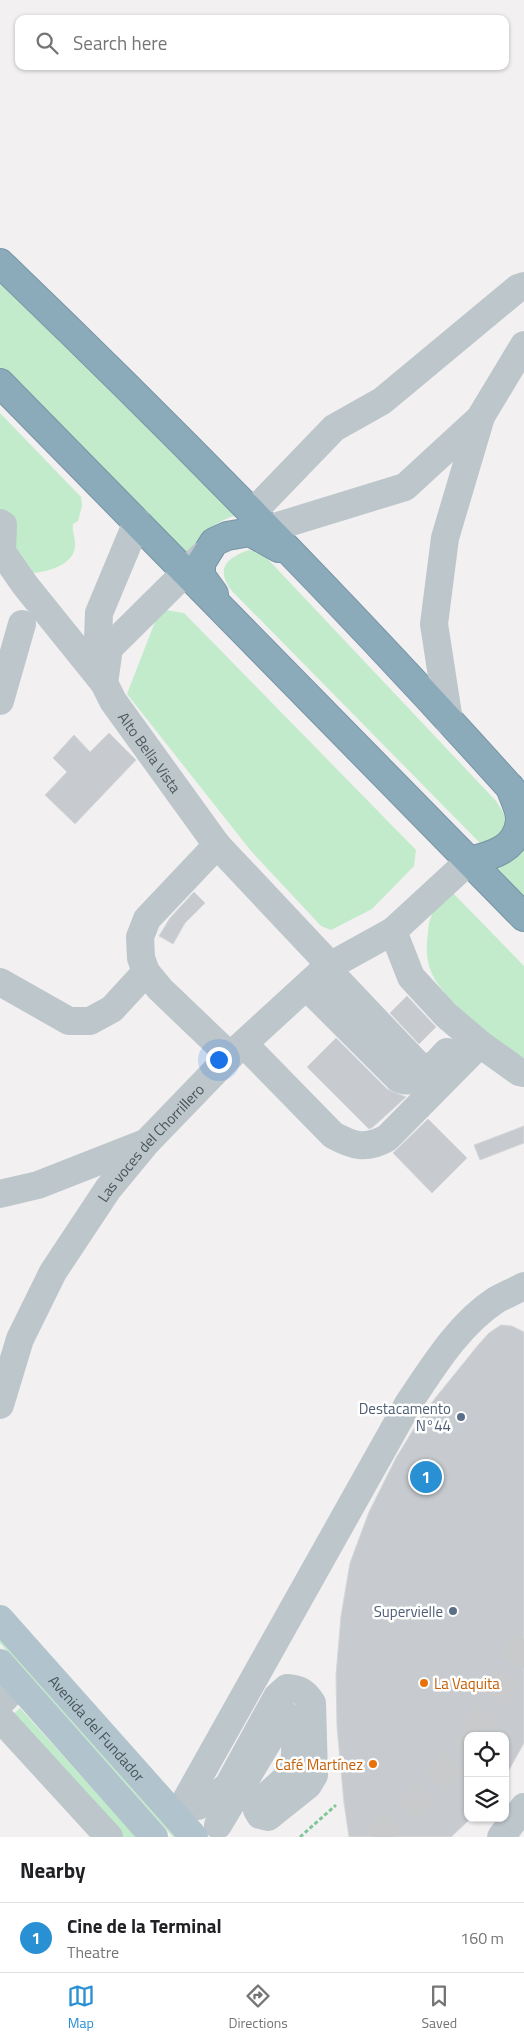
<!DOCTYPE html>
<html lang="en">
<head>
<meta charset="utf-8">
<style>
	body { margin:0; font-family:"Titillium Web",sans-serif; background:#f2f2f2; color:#202124 }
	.controls { position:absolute; right:15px; bottom:15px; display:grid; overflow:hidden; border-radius:10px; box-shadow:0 1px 4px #0004 }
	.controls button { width:45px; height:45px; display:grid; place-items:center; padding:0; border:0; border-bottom:1px solid #e0e0e0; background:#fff; color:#202124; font:25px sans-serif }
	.you { position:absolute; left:218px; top:1059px; width:18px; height:18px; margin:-12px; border:4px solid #fff; border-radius:50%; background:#1a73e8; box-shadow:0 0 0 8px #1a73e833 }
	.badge { display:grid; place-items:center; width:32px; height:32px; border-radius:50%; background:#2990d3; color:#fff; font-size:16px; font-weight:700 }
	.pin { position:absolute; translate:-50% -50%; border:2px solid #fff; box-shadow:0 1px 5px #0006 }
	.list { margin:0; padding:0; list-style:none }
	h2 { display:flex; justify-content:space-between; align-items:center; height:65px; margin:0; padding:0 20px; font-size:21px }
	h2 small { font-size:16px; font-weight:400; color:#757577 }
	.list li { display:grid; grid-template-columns:32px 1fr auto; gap:15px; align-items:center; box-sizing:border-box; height:70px; padding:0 20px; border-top:1px solid #e0e0e0 }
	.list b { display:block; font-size:19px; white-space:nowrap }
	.list p { margin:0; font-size:16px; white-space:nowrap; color:#757577 }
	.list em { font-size:16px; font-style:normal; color:#757577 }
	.icon { flex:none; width:28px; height:28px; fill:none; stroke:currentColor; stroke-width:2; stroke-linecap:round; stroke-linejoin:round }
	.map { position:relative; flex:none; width:524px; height:1837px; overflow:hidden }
	.search { position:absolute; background:#fff; box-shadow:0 1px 4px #0004; left:15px; right:15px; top:15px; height:55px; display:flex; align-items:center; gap:12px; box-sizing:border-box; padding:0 18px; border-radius:10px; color:#757577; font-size:19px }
	.sheet { height:135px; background:#fff }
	nav { display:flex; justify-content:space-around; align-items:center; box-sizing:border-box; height:70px; border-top:1px solid #e0e0e0; background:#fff; font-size:14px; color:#757577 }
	nav a { display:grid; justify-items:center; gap:2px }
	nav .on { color:#2990d3 }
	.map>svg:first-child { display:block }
	.green { fill:#c2ebcb }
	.building { fill:#c7cbcf; stroke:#d4d7da }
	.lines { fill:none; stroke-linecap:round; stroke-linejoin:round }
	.minor-tunnel { stroke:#c8cacb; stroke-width:28; stroke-dasharray:28 14; stroke-linecap:butt }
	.highway-casing { stroke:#7795a6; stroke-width:30 }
	.path { stroke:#7dc796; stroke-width:3; stroke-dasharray:4 2.5; stroke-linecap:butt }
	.minor { stroke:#bcc6cb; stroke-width:28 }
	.major { stroke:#b1c3cc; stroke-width:28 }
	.highway { stroke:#8baaba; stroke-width:28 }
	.service-dot { fill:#5c6f8a; stroke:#fff; stroke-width:2 }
	.food-dot { fill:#e8710a; stroke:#fff; stroke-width:2 }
	.labels { text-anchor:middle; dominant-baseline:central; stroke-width:5; stroke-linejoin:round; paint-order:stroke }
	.street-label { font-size:15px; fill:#49565b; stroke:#fff }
	.service-label { font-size:15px; fill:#4e5e75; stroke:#fff; text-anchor:end }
	.food-label { font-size:15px; fill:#c56008; stroke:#fff; text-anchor:start }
</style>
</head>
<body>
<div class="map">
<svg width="524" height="1837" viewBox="0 0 524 1837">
	<rect width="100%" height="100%" fill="#f2f0f0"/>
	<path class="green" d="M 0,277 L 240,514 C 214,521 197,536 188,561 L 0,367 Z
		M 0,413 L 81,497 L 82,506 L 78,521 L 73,524 C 72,533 75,536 75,543 C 77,565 45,573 29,573 L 12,551 L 14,522 L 0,509 Z
		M 249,550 L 263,554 L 496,801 C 505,815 510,822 504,839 L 482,845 L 232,591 C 215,569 226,558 249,550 Z
		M 160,609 L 184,613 L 416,850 L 414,866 L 372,909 L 331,930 L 321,926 L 251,851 L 127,694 Z
		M 524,843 L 524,903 L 491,870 Z
		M 453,893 L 524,966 L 524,1058 C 511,1055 500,1043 490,1035 C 471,1020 442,995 432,974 C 426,961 426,946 428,933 C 429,913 437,904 453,893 Z
		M 0,1634 L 181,1837 L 173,1837 L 0,1643 Z
		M 20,1708 L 136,1837 L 119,1837 L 11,1716 Z"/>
	<path class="building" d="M 109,733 L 136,760 L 75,824 L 45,795 L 67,772 L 53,758 L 74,735 L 90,752 Z
		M 194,892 L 205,903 L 185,923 L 173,944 L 159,936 L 170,918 Z
		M 407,996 L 436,1027 L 419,1044 L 390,1013 Z
		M 336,1038 L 387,1089 L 406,1097 L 373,1127 L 369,1129 L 307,1067 Z
		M 428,1119 L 467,1158 L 432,1193 L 393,1153 Z
		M 524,1126 L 524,1143 L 480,1160 L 474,1145 Z
		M 501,1325 L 512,1326 L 524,1332 L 524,1743 L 505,1777 L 505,1736 L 468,1736 L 468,1821 L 451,1837 L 349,1837 L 344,1803 L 337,1727 L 336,1675 L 341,1616 L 350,1563 L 369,1512 L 396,1458 L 424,1412 L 479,1344 L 489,1333 Z"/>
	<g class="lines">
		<path class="minor-tunnel" d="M 472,1736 L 487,1713 L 524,1639
			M 372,1837 C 411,1814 440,1778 468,1742"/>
		<g class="highway-casing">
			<path id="highway" d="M 0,263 C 181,437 357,616 524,803
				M 0,383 L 524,917
				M 214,594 L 201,576 L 201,563 L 214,542 L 227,536 L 250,532 L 279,548
				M 469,861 C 492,856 517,849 520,821 C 521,811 513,796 510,787"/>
		</g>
		<path class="path" d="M 300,1837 L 336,1805"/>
		<g class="minor">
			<path d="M 252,513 L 334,428 L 382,401 L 518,288 L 524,286"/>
			<path id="s1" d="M 0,523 L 3,525 L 2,552 L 25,585 L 104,683 L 113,701 L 217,845 L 330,965"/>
			<path d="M 268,529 L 405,487 L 480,418 L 524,345"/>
			<path d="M 102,670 L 98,639 L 99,613 L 137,522"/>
			<path d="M 104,683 L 109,648 L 202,556"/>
			<path d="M 0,701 L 22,624"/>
			<path d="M 449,721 L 434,624 L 445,538 L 480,420"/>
			<path d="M 217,845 L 147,919 L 140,937 L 141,958 L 146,972 L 160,989 L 230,1056"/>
			<path d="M 393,931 L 411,977 L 446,1015 L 480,1044 L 519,1072 L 524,1073"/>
			<path d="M 326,968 L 417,1064 L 427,1068 L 431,1067"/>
			<path d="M 0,982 L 69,1021 L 90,1021 L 112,1009 L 146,972"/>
			<path d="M 307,987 L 398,1078 C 419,1088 433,1066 447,1052"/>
			<path d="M 244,1044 L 333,1135 C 353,1146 366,1150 387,1138 L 480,1044"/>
			<path d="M 0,1194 L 38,1185 L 145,1143"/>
			<path id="s2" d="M 0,1405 L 20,1339 L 53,1272 L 108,1189 L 146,1143 L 230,1056 L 326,968 L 393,931 L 469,861"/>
			<path d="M 0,1703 L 18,1684"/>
			<path d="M 0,1718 L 109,1837"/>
			<path d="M 186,1800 L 408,1404 C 433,1367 458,1325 496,1300 C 505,1295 515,1291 524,1286"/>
			<path d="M 198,1806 L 218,1794 L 228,1786 L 277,1697 L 287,1688 C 300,1689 305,1692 312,1703 L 314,1775 L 308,1785 L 268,1817 L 260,1815 L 257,1810 L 260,1802 L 294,1771 C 294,1757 300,1723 287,1716 L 281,1720 L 218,1825"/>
			<path d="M 501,1837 L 524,1807"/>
		</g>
		<g class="major">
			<path id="s3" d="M 0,1619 L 194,1837"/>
			<path d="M 0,1663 L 154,1837"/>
		</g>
		<use href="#highway" class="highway"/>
	</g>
	<g class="service-dot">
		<circle cx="461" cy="1417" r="5"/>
		<circle cx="453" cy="1611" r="5"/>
	</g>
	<g class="food-dot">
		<circle cx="424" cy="1683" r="5"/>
		<circle cx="373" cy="1764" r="5"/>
	</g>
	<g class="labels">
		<g class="street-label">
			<text stroke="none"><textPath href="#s1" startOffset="280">Alto Bella Vista</textPath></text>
			<text stroke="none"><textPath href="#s2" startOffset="306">Las voces del Chorrillero</textPath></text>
			<text stroke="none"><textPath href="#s3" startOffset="146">Avenida del Fundador</textPath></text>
		</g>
		<g class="service-label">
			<text x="451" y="1408">Destacamento<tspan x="451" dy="17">N°44</tspan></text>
			<text x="443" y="1611">Supervielle</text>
		</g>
		<g class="food-label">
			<text x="434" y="1683">La Vaquita</text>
			<text x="363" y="1764" text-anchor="end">Café Martínez</text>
		</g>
	</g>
</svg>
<div class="controls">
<button><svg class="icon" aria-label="locate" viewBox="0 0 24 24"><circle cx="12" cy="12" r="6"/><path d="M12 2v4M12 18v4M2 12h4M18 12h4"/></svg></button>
<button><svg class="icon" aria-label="layers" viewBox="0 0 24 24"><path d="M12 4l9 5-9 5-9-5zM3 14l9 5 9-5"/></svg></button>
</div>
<div class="you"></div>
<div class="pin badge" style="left:426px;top:1477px">1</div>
<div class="search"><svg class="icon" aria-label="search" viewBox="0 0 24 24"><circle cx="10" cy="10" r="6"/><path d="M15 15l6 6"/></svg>Search here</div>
</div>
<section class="sheet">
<h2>Nearby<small></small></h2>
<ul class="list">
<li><span class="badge">1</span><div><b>Cine de la Terminal</b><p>Theatre</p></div><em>160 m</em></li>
</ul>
</section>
<nav>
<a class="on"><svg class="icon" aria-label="map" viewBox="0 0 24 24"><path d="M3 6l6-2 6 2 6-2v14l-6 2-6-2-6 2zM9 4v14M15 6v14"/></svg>Map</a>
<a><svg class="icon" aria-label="directions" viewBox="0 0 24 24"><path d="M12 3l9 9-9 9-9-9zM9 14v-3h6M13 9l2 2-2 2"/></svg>Directions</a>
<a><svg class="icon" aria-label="saved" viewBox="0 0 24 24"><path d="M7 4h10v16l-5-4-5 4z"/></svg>Saved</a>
</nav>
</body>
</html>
